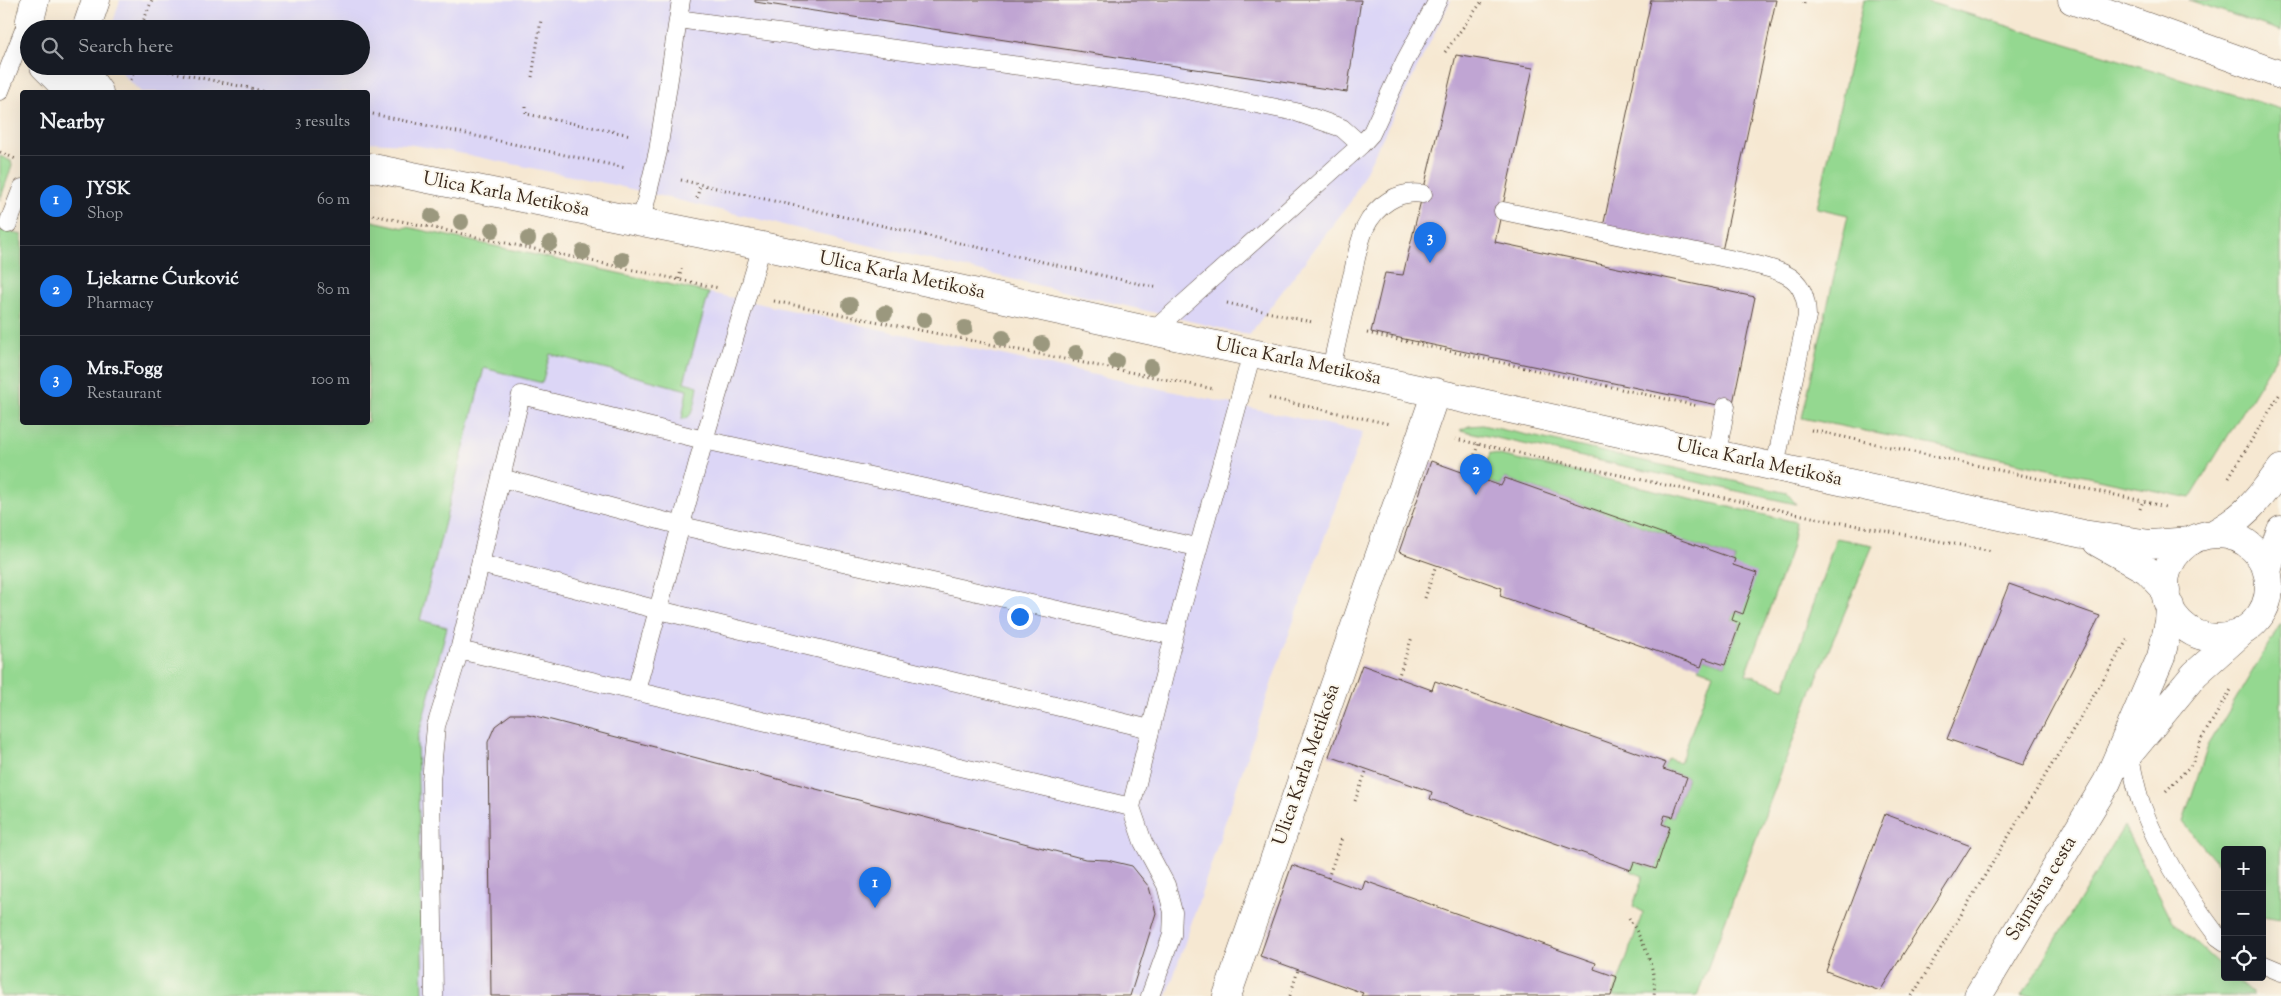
<!DOCTYPE html>
<html lang="en">
<head>
<meta charset="utf-8">
<style>
	body { margin:0; font-family:"Sorts Mill Goudy",serif; background:#242831; color:#f1f3f6 }
	.controls { position:absolute; right:15px; bottom:15px; display:grid; overflow:hidden; border-radius:5px; box-shadow:0 5px 20px #0002 }
	.controls button { width:45px; height:45px; display:grid; place-items:center; padding:0; border:0; border-bottom:1px solid #363941; background:#171b24; color:#f1f3f6; font:25px sans-serif }
	.you { position:absolute; left:1019px; top:616px; width:18px; height:18px; margin:-12px; border:4px solid #fff; border-radius:50%; background:#1a73e8; box-shadow:0 0 0 8px #1a73e833 }
	.badge { display:grid; place-items:center; width:32px; height:32px; border-radius:50%; background:#1a73e8; color:#fff; font-size:16px; font-weight:700 }
	.pin { position:absolute; translate:-50% -41px; filter:drop-shadow(0 1px 2px #0008) }
	.pin::after { content:''; position:absolute; top:26px; width:18px; height:15px; background:inherit; clip-path:polygon(0 0,100% 0,50% 100%) }
	.list { margin:0; padding:0; list-style:none }
	h2 { display:flex; justify-content:space-between; align-items:center; height:65px; margin:0; padding:0 20px; font-size:21px }
	h2 small { font-size:16px; font-weight:400; color:#9ea1a6 }
	.list li { display:grid; grid-template-columns:32px 1fr auto; gap:15px; align-items:center; box-sizing:border-box; height:90px; padding:0 20px; border-top:1px solid #363941 }
	.list b { display:block; font-size:19px; white-space:nowrap }
	.list p { margin:0; font-size:16px; white-space:nowrap; color:#9ea1a6 }
	.list em { font-size:16px; font-style:normal; color:#9ea1a6 }
	.icon { flex:none; width:28px; height:28px; fill:none; stroke:currentColor; stroke-width:2; stroke-linecap:round; stroke-linejoin:round }
	.map { position:relative; flex:none; width:2281px; height:996px; overflow:hidden }
	.search { position:absolute; background:#171b24; box-shadow:0 5px 20px #0002; left:20px; top:20px; width:350px; height:55px; display:flex; align-items:center; gap:12px; box-sizing:border-box; padding:0 18px; border-radius:28px; color:#9ea1a6; font-size:19px }
	.panel { position:absolute; background:#171b24; box-shadow:0 5px 20px #0002; left:20px; top:90px; width:350px; height:335px; border-radius:5px }
	.map>svg:first-child { display:block }
	.built { fill:#dcd6f6 }
	.green { fill:#94d890; stroke:#688157 }
	.building { fill:#c0a5d3 }
	.lines { fill:none; stroke-linecap:round; stroke-linejoin:round }
	.service-casing { stroke:#574639; stroke-width:19 }
	.minor-casing { stroke:#574639; stroke-width:29 }
	.tertiary-casing { stroke:#574639; stroke-width:29 }
	.secondary-casing { stroke:#574639; stroke-width:29 }
	.path { stroke:#574639; stroke-width:3; stroke-dasharray:1 4; stroke-linecap:butt }
	.service { stroke:#fff; stroke-width:18 }
	.minor { stroke:#fff; stroke-width:28 }
	.tertiary { stroke:#fff; stroke-width:28 }
	.secondary { stroke:#fff; stroke-width:28 }
	.tree { fill:#9b987e }
	.labels { text-anchor:middle; dominant-baseline:central; stroke-width:4; stroke-linejoin:round; paint-order:stroke }
	.street-label { font-size:19px; fill:#3b2a1e; stroke:#fbf7ec }
</style>
</head>
<body>
<div class="map">
<svg width="2281" height="996" viewBox="0 0 2281 996">
	<rect width="100%" height="100%" fill="#fbf7ec"/>
	<filter id="ink" filterUnits="userSpaceOnUse"><feTurbulence type="fractalNoise" baseFrequency=".02" numOctaves="2"/><feDisplacementMap in="SourceGraphic" scale="10" xChannelSelector="R" yChannelSelector="G"/><feConvolveMatrix kernelMatrix="1 2 1 2 8 2 1 2 1" color-interpolation-filters="sRGB"/></filter>
	<filter id="wash" filterUnits="userSpaceOnUse"><feTurbulence type="fractalNoise" baseFrequency=".0096" numOctaves="4" result="noise"/><feDisplacementMap in="SourceGraphic" scale="20" xChannelSelector="R" yChannelSelector="G"/><feGaussianBlur stdDeviation="1.12" result="paint"/><feColorMatrix in="noise" values="0 0 0 0 0 0 0 0 0 0 0 0 0 0 0 0 0 1.4 0 .05"/><feComposite in="paint" operator="in"/></filter>
	<g filter="url(#wash)">
		<rect width="100%" height="100%" fill="#f6e8d2"/>
		<path class="built" d="M 120,0 L 1451,0 L 1351,201 L 1249,335 L 614,185 L 449,151 L 407,144 L 368,142 L 368,92 L 141,92 L 124,76 L 119,66 L 361,66 L 361,29 L 111,29 Z
			M 700,291 L 1363,432 L 1278,664 L 1167,996 L 423,996 L 407,346 Z"/>
		<path class="green" d="M 1864,0 L 1922,0 L 2281,109 L 2281,349 L 2190,498 L 1802,418 L 1848,215 L 1817,208 Z
			M 2189,0 L 2281,0 L 2281,31 Z
			M 0,156 L 11,161 L 12,166 L 0,200 Z
			M 368,220 L 404,228 L 407,227 L 709,293 L 684,382 L 698,386 C 696,397 695,419 682,419 L 687,390 L 550,354 L 542,383 L 484,368 L 420,620 L 447,627 L 417,741 L 423,996 L 0,996 L 0,230 L 22,235 L 22,422 L 368,422 Z
			M 1482,425 L 1787,493 L 1796,504 L 1460,430 L 1469,426 Z
			M 1490,453 L 1796,522 L 1791,549 L 1746,674 L 1785,688 L 1836,538 L 1873,545 L 1810,695 L 1697,996 L 1613,996 L 1643,912 L 1633,906 L 1643,876 L 1631,871 L 1634,862 L 1656,869 L 1670,827 L 1662,824 L 1665,815 L 1673,817 L 1687,777 L 1663,769 L 1669,759 L 1680,763 L 1713,673 L 1699,668 L 1704,658 L 1725,665 L 1740,624 L 1732,620 L 1735,611 L 1743,614 L 1733,565 L 1735,559 L 1505,478 L 1501,486 L 1481,478 Z
			M 2281,623 L 2281,919 L 2262,916 L 2262,850 L 2225,850 L 2225,872 L 2183,822 L 2208,746 Z
			M 2124,826 L 2172,921 L 2225,970 L 2225,977 L 2233,977 L 2254,996 L 2022,996 Z"/>
		<g id="blocks">
			<path class="building" d="M 755,0 L 1361,0 L 1347,92 L 755,2 Z
				M 1651,0 L 1776,0 L 1722,251 L 1603,227 Z
				M 1456,55 L 1533,68 L 1495,242 L 1755,297 L 1732,408 L 1371,332 L 1385,273 L 1403,275 Z
				M 1431,461 L 1501,486 L 1505,478 L 1735,559 L 1733,565 L 1757,573 L 1743,614 L 1735,611 L 1732,620 L 1740,623 L 1725,665 L 1704,658 L 1701,667 L 1500,596 L 1502,588 L 1399,552 Z
				M 2009,584 L 2100,616 L 2023,765 L 1947,739 Z
				M 1362,665 L 1432,690 L 1435,681 L 1666,763 L 1663,769 L 1687,777 L 1673,817 L 1665,815 L 1662,824 L 1670,827 L 1656,869 L 1634,862 L 1631,870 L 1430,799 L 1432,792 L 1329,756 Z
				M 511,714 L 528,714 L 1085,859 L 1107,860 L 1132,866 L 1149,887 L 1156,913 L 1130,996 L 491,996 L 488,742 L 495,726 Z
				M 1885,814 L 1971,846 L 1880,991 L 1826,971 Z
				M 1292,865 L 1362,890 L 1365,881 L 1596,963 L 1594,969 L 1617,977 L 1611,996 L 1361,996 L 1363,993 L 1260,956 Z"/>
		</g>
	</g>
	<g filter="url(#ink)">
		<use href="#blocks" fill-opacity="0" stroke="#574639" stroke-width="1"/>
		<g class="lines">
			<g class="service-casing">
				<path id="service" d="M 678,19 L 1172,87 L 1296,112 L 1342,128 L 1361,145 L 1153,331
					M 0,91 L 29,17
					M 60,92 L 70,66
					M 1361,145 L 1371,134 L 1405,61 L 1438,0
					M 1503,211 L 1749,263 C 1784,272 1806,275 1807,316 L 1775,466
					M 641,221 L 658,151 L 681,0
					M 8,224 L 22,188
					M 1331,369 C 1338,337 1345,304 1353,272 C 1356,258 1359,242 1365,228 C 1376,205 1398,190 1423,194
					M 1717,453 L 1726,406
					M 501,478 L 682,526 L 1174,636
					M 480,564 L 659,610 L 1150,729
					M 459,650 L 1131,807
					M 636,691 L 704,440 L 762,246
					M 2129,754 C 2133,771 2136,790 2142,806 C 2160,854 2188,897 2218,937 L 2225,942
					M 2262,964 L 2281,972
					M 434,996 L 431,781 L 436,726 L 457,659 L 521,395 L 704,440 L 1197,547
					M 1150,996 L 1172,935 L 1173,912 L 1166,885 L 1143,842 L 1131,807 L 1174,636 L 1252,353"/>
			</g>
			<g class="minor-casing">
				<path id="minor" d="M 30,29 L 30,20 L 35,0
					M 86,29 L 96,0
					M 44,66 L 63,85 L 77,92
					M 85,66 L 87,75 L 99,92
					M 368,167 L 762,246 L 2083,534 L 2150,544 L 2191,541
					M 2097,542 L 2147,570 L 2166,590
					M 1227,996 L 1436,392"/>
			</g>
			<g class="tertiary-casing">
				<path id="tertiary" d="M 2213,534 C 2247,516 2258,499 2281,469
					M2165 586a52 52 0 1 1 104 0a52 52 0 1 1-104 0Z
					M 2267,572 L 2272,554 L 2281,530
					M 2128,755 L 2195,674 L 2241,633
					M 1978,996 L 2107,782 L 2161,657 L 2169,622 L 2170,606"/>
			</g>
			<g class="secondary-casing">
				<path id="secondary" d="M 2072,0 L 2281,75"/>
			</g>
			<path class="path" d="M 1804,4 L 1805,0
				M 140,29 L 152,0
				M 1445,52 L 1483,0
				M 144,66 L 268,92
				M 532,77 L 541,20
				M 131,80 L 136,66
				M 526,107 L 526,114 L 631,135
				M 368,113 L 626,168
				M 0,152 L 18,160
				M 681,180 L 1158,288
				M 697,198 L 700,185
				M 368,214 L 719,288
				M 679,279 L 682,265
				M 774,301 L 1214,389
				M 1227,303 L 1312,322
				M 1367,333 L 1698,406
				M 1269,398 L 1390,424
				M 1811,430 L 2143,501
				M 1455,439 L 1821,519 L 1992,551
				M 1469,474 L 1478,444
				M 2229,477 L 2281,392
				M 2140,509 L 2143,501 L 2165,507
				M 1425,598 L 1436,565
				M 1398,678 L 1412,637
				M 2166,791 L 2192,764 L 2202,738 L 2232,688
				M 1355,801 L 1367,769
				M 1328,878 L 1342,838
				M 1629,918 C 1643,942 1657,968 1654,996
				M 1290,996 L 1298,970
				M 1912,996 L 2129,637"/>
			<use href="#service" class="service"/>
			<use href="#minor" class="minor"/>
			<use href="#tertiary" class="tertiary"/>
			<use href="#secondary" class="secondary"/>
		</g>
		<g class="tree">
			<circle cx="432" cy="216" r="8"/>
			<circle cx="461" cy="222" r="8"/>
			<circle cx="492" cy="230" r="8"/>
			<circle cx="528" cy="239" r="8"/>
			<circle cx="550" cy="243" r="8"/>
			<circle cx="583" cy="252" r="8"/>
			<circle cx="622" cy="259" r="8"/>
			<circle cx="850" cy="305" r="8"/>
			<circle cx="885" cy="313" r="8"/>
			<circle cx="924" cy="320" r="8"/>
			<circle cx="965" cy="328" r="8"/>
			<circle cx="1003" cy="338" r="8"/>
			<circle cx="1042" cy="344" r="8"/>
			<circle cx="1076" cy="353" r="8"/>
			<circle cx="1116" cy="361" r="8"/>
			<circle cx="1151" cy="367" r="8"/>
		</g>
	</g>
	<g class="labels">
		<g class="street-label">
			<text transform="translate(506 195) rotate(11)">Ulica Karla Metikoša</text>
			<text transform="translate(902 276) rotate(12)">Ulica Karla Metikoša</text>
			<text transform="translate(1298 362) rotate(12)">Ulica Karla Metikoša</text>
			<text transform="translate(1759 463) rotate(12)">Ulica Karla Metikoša</text>
			<text transform="translate(1307 765) rotate(-71)">Ulica Karla Metikoša</text>
			<text transform="translate(2042 889) rotate(-59)">Sajmišna cesta</text>
		</g>
	</g>
</svg>
<div class="controls">
<button>+</button>
<button>−</button>
<button><svg class="icon" aria-label="locate" viewBox="0 0 24 24"><circle cx="12" cy="12" r="6"/><path d="M12 2v4M12 18v4M2 12h4M18 12h4"/></svg></button>
</div>
<div class="you"></div>
<div class="pin badge" style="left:875px;top:908px">1</div>
<div class="pin badge" style="left:1476px;top:495px">2</div>
<div class="pin badge" style="left:1430px;top:263px">3</div>
<div class="search"><svg class="icon" aria-label="search" viewBox="0 0 24 24"><circle cx="10" cy="10" r="6"/><path d="M15 15l6 6"/></svg>Search here</div>
<section class="panel">
<h2>Nearby<small>3 results</small></h2>
<ul class="list">
<li><span class="badge">1</span><div><b>JYSK</b><p>Shop</p></div><em>60 m</em></li>
<li><span class="badge">2</span><div><b>Ljekarne Ćurković</b><p>Pharmacy</p></div><em>80 m</em></li>
<li><span class="badge">3</span><div><b>Mrs.Fogg</b><p>Restaurant</p></div><em>100 m</em></li>
</ul>
</section>
</div>
</body>
</html>
